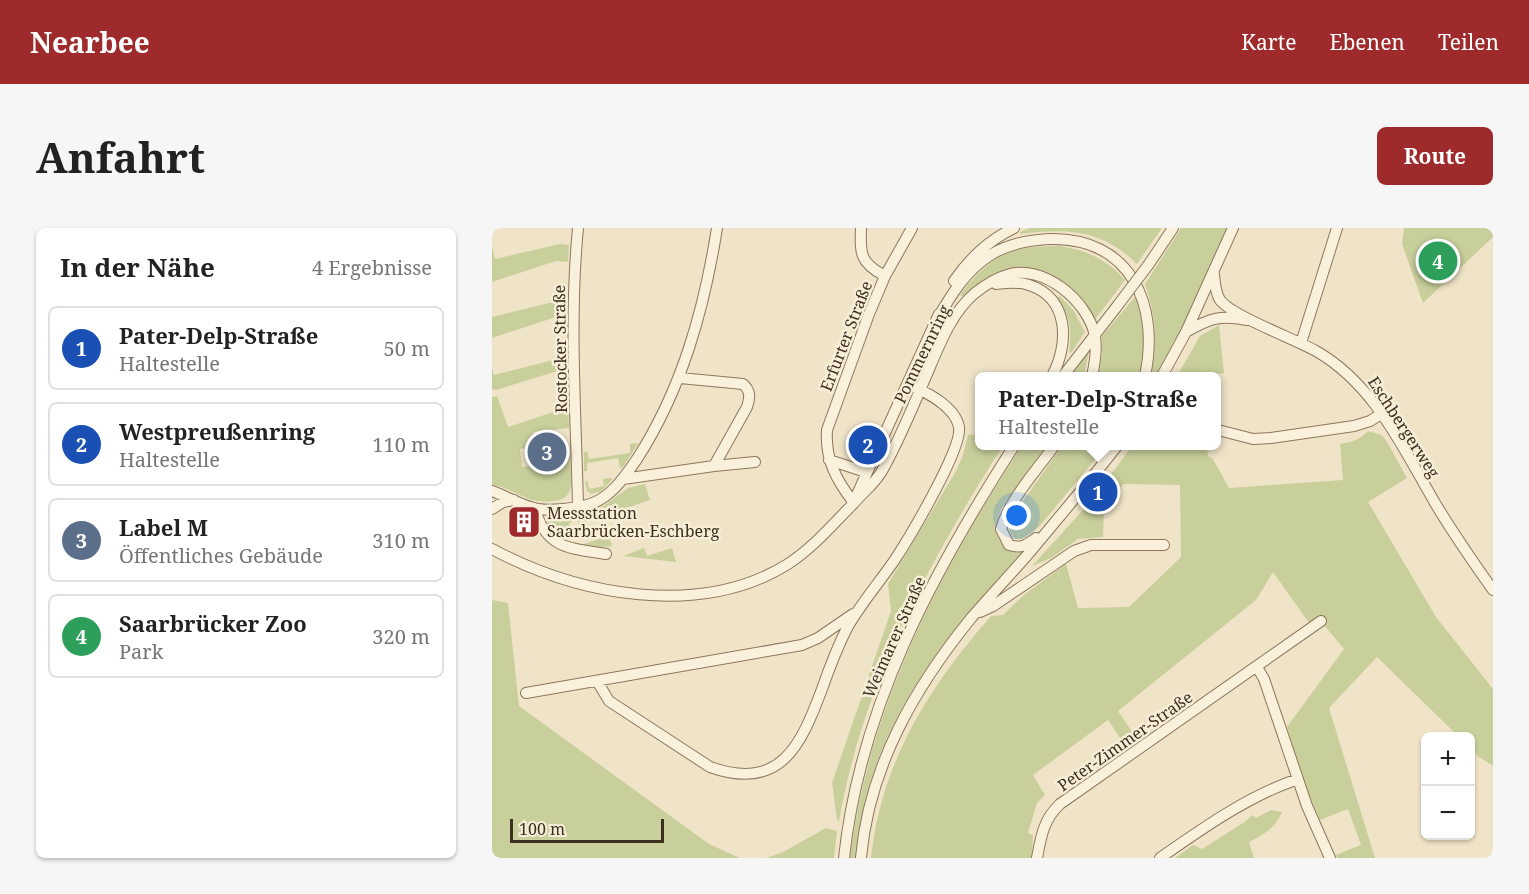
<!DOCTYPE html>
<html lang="de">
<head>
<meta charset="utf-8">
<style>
	body { margin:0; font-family:"Noto Serif",serif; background:#f6f6f6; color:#222 }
	.controls { position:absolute; right:18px; bottom:18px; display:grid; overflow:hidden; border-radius:9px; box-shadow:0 2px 4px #0004 }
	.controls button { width:54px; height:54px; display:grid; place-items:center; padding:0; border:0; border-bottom:2px solid #e0e0e0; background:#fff; color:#222; font:30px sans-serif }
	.scale { position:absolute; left:18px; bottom:15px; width:154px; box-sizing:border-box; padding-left:6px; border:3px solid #3d2e20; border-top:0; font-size:16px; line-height:21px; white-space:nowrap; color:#3d2e20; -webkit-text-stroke:4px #f7eed8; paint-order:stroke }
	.you { position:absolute; left:525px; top:288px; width:21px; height:21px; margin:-15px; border:4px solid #fff; border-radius:50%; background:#1a73e8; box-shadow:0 0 0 9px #1a73e833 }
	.badge { display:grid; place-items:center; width:39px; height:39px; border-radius:50%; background:#9e2a2b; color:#fff; font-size:20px; font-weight:700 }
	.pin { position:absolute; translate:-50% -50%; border:3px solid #fff; box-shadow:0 2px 6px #0006 }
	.popup { position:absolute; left:483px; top:144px; width:246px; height:78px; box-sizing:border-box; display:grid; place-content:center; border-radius:9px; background:#fff; filter:drop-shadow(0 2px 4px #0005); font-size:20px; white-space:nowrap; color:#767676 }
	.popup b { font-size:22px; color:#222 }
	.popup::after { content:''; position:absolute; left:50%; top:100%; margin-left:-12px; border:12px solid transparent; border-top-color:#fff }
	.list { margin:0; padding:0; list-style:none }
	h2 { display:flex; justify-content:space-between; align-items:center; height:78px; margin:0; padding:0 24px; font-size:26px }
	h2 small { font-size:20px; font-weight:400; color:#767676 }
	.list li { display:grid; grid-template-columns:39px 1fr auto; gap:18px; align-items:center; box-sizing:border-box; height:84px; margin:0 12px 12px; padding:0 12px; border:2px solid #e0e0e0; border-radius:9px }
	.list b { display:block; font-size:22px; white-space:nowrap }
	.list p { margin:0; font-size:20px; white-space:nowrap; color:#767676 }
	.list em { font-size:20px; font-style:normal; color:#767676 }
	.map { position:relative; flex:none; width:1001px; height:630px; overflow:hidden; border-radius:9px }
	header { display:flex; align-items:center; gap:36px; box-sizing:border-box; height:84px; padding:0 30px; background:#9e2a2b; color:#fff }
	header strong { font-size:28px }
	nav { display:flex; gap:33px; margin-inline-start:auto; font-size:21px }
	.intro { display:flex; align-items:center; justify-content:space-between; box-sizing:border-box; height:144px; padding:0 36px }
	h1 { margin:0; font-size:42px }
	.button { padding:15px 27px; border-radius:9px; background:#9e2a2b; color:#fff; font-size:21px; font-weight:700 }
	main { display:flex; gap:36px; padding:0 36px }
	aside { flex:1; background:#fff; border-radius:9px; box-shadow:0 2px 4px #0004 }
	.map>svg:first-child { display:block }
	.green { fill:#c9cf9b }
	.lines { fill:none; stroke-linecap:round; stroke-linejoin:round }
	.minor-casing { stroke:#8d765c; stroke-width:12 }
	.minor { stroke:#faf1dc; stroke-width:10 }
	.minor-bridge-casing { stroke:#8d765c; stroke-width:12; stroke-linecap:butt }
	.minor-bridge { stroke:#faf1dc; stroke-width:10 }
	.labels { text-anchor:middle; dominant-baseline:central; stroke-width:5; stroke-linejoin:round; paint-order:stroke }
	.street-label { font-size:16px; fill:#3d2e20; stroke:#f7eed8 }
	.poi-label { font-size:16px; fill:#3d2e20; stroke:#f7eed8; text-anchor:start }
</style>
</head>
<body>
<header>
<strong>Nearbee</strong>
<nav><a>Karte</a><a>Ebenen</a><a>Teilen</a></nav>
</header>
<div class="intro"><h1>Anfahrt</h1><a class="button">Route</a></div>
<main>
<aside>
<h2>In der Nähe<small>4 Ergebnisse</small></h2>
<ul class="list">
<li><span class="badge" style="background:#1a4fb4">1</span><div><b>Pater-Delp-Straße</b><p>Haltestelle</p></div><em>50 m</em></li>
<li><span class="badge" style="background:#1a4fb4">2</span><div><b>Westpreußenring</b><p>Haltestelle</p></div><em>110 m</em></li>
<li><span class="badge" style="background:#5c6f8a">3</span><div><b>Label M</b><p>Öffentliches Gebäude</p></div><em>310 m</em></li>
<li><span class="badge" style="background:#2e9e5b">4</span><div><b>Saarbrücker Zoo</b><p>Park</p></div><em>320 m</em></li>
</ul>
</aside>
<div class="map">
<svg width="1001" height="630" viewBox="0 0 1001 630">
	<rect width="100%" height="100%" fill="#f0e4c8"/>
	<path class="green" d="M 538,0 L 670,0 L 645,36 C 610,1 574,0 528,6 L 528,4 Z
		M 689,0 L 735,0 L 685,114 L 666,148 L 659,148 C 666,116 664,87 653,56 Z
		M 912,0 L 1001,0 L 1001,9 L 931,75 L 910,16 Z
		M 68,16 L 77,17 L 76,34 L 64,33 L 0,54 L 0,18 L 3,31 Z
		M 567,18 C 594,22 615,31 633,52 L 602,93 C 597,83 592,73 585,65 C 562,42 525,32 496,49 C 486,54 479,62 471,69 L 468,67 C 499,27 516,18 567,18 Z
		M 567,67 L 582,83 L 593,104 L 579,125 L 577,124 C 580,104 578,87 566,70 Z
		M 643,69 C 654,96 652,120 648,148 L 606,148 L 610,127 L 610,108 Z
		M 57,75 L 75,75 L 75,88 L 67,88 L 0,110 L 0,89 Z
		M 727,97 L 732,145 L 712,148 L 685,148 L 708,108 Z
		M 597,123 L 592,148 L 579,148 Z
		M 73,129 L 75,131 L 76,144 L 62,144 L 4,162 L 0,161 L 0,140 L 2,147 Z
		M 5,168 L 16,199 L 76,179 L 77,200 L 41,204 L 42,219 L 28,221 L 30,239 L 61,236 L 68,229 L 78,228 C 78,238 82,258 76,266 C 72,274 53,274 45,273 C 31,271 17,259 0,257 L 0,169 Z
		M 876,203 L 889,207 L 894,212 L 915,250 L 876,274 L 944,389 L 1001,461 L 1001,538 L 987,529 L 979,521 L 978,508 L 966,508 L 885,429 L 837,480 L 883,630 L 845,630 L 844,627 L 869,617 L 856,581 L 828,592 L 813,558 L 795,499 L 852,421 L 826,390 L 817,395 L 781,344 L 764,372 L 626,483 L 647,514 L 636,522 L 616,492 L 541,547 L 553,567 L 545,575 L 536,605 L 541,607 L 540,630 L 379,630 C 389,534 437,459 499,388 L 511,387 L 533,366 L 574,336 L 586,380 L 637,379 L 689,329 L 688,257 L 631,256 L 612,278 L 611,309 L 586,311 L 559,330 L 540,338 L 600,272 L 640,218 L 715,218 L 716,228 L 721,231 L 737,260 L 851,252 L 848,216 C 859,214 868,212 876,203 Z
		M 487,206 L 488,218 L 511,218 C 437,333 371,456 347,593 L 345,592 L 340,555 L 399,383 L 396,356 L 464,243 L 471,227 L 476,207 Z
		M 144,215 L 146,216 L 131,239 L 128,240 L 126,230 L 95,235 L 95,243 L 92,243 L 92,224 L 95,223 L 97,231 L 138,225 L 138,216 Z
		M 530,218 L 554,218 L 509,281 L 503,301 C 508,316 513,324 529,325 C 448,416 374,502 364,630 L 358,630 C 376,480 448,342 530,218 Z
		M 570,218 L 614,218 L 547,299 L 530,311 L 523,311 C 516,304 516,299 519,290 Z
		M 118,250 L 121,251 L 109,263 L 99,266 L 95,263 L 93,254 L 96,253 L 97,261 L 112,258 L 111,251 Z
		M 153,256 L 158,272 L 87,296 L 85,292 L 77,295 L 78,299 L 74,300 L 76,309 L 65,308 L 55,297 L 57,289 L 86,287 L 102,283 L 113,277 L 136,260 Z
		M 117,307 L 120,318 L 107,320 L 90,317 Z
		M 152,320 L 155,328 L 180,320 L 184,334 L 131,328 Z
		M 0,372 L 16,375 L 27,478 L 217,616 L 248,630 L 0,630 Z
		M 779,582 L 790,584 C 783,601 772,606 757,614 L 762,630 L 683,630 L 701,617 L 710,621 L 754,593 L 760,587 L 764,590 Z
		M 334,600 L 345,603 L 342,630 L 274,630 L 291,624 Z"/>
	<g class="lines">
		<g class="minor-casing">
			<path id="minor" d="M 369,0 C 368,26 368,35 393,48
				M 657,36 L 681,0
				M 722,46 C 723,55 723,64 728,72 C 740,88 803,111 824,123 C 882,156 911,220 943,275 C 961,305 981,334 1001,362
				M 462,53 C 477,31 497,12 522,0
				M 504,56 C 514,55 526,53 537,57 C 578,70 577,117 560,148
				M 444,93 C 459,67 474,42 500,26 C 517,16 537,12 557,11 C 639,9 668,77 653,148
				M 694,104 C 718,90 728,87 755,92
				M 809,115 L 845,0
				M 571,148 L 626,77
				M 670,148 L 694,104 L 741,0
				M 726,202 L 761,211 L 779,210 L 862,198 L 878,193 L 889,186
				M 337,232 L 374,244
				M 222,238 L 263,234
				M 131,251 L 222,238 L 255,179 C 258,170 259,163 251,156 L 188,150
				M 0,263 C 14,268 28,277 42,280 C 55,284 88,280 101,275 C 121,267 133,248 145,231 C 190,161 212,82 225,0
				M 363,271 L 447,86
				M 362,275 C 344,252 333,231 335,202 L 377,86 L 393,48 L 420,0
				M 86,279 C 84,186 77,93 86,0
				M 0,281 L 11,274 L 22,272
				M 43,281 C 54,321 78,320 114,326
				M 544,310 C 534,317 530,321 517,317 L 509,301 C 517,272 545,242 562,218
				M 0,321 C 86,367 208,391 296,336 C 322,319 340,297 362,275 C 372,263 384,255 391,241 C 408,211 421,178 435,146 C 447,118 459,85 483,65 C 492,58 504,50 515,47 C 551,35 596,73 603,108 C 605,122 603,135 600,148
				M 488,384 L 501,378 L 582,323 L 599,317 L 672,317
				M 765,439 L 772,451 L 815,578 L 838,630
				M 105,453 L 117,473 L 218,539 C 289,564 309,517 330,461 C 337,441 345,420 355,400 C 368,377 386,356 402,333 C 416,312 471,220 467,199 C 463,178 434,164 416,156
				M 34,465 L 310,417 L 326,410 L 361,386
				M 352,630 C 368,479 441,344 522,218
				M 369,630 C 377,538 423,459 480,389 C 499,367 519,346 538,324 C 567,289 597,254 625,218
				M 545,630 C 549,609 551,592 568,576 L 829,393
				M 668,630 C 711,600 756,568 806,551"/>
		</g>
		<use href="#minor" class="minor"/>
		<g class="minor-bridge-casing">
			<path id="minor-bridge" d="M 626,77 L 657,36"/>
		</g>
		<use href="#minor-bridge" class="minor-bridge"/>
	</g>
	<defs>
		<g id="building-square" transform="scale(1.725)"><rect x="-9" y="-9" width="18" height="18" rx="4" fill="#9e2a2b" stroke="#f7eed8"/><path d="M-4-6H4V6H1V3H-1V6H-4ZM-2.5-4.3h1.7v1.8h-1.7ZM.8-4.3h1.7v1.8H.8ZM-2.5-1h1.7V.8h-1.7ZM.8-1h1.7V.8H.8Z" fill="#fff"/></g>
	</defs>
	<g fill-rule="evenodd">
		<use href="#building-square" x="32" y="294"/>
	</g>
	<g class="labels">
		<g class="street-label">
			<text transform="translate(354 108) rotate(-69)">Erfurter Straße</text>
			<text transform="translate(68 121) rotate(-91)">Rostocker Straße</text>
			<text transform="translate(430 126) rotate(-64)">Pommernring</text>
			<text transform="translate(912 199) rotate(57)">Eschbergerweg</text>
			<text transform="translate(402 409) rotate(-66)">Weimarer Straße</text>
			<text transform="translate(633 513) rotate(-35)">Peter-Zimmer-Straße</text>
		</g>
		<g class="poi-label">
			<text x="55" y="285">Messstation<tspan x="55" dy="18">Saarbrücken-Eschberg</tspan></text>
		</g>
	</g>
</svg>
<div class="controls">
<button>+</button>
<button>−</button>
</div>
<div class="scale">100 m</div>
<div class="you"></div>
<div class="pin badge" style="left:606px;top:264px;background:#1a4fb4">1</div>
<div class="popup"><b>Pater-Delp-Straße</b>Haltestelle</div>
<div class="pin badge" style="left:376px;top:217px;background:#1a4fb4">2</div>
<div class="pin badge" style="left:55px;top:224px;background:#5c6f8a">3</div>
<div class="pin badge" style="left:946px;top:33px;background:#2e9e5b">4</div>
</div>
</main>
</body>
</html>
